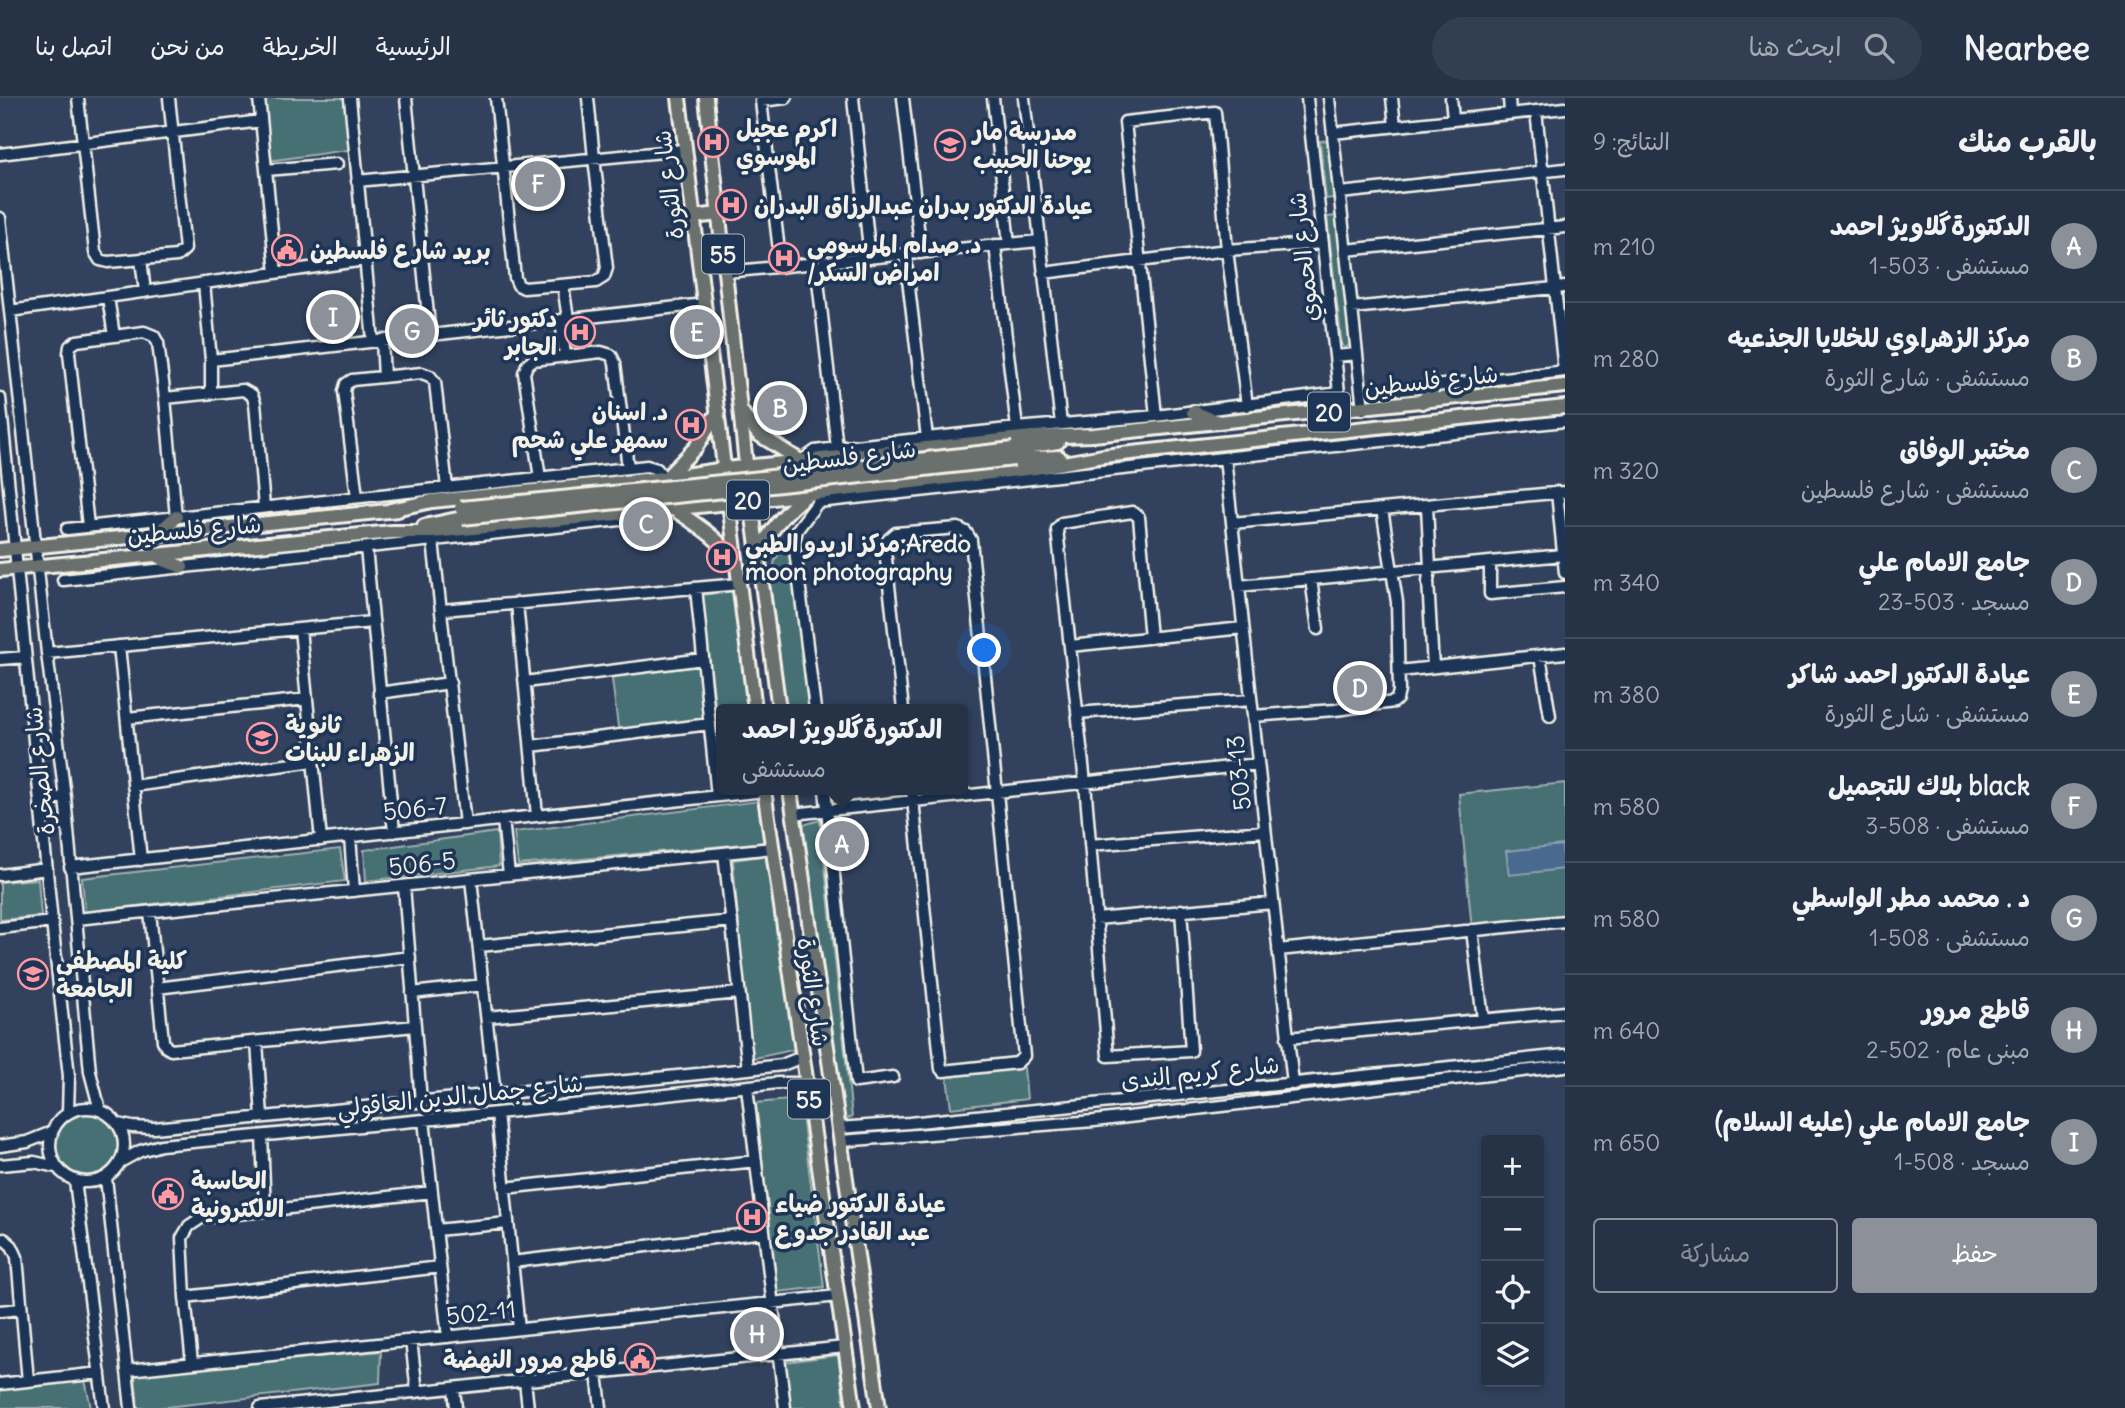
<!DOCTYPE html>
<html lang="ar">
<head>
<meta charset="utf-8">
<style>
	body { margin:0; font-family:Delius,"Playpen Sans Arabic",sans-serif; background:#323e51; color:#f1f3f6; direction:rtl }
	.controls { position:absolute; right:21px; bottom:21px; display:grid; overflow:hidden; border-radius:7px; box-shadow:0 4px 10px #0003 }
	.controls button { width:63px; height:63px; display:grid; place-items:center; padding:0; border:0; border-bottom:2px solid #424d5f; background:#263246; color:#f1f3f6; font:35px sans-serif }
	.you { position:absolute; left:985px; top:553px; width:24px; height:24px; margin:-18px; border:5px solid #fff; border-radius:50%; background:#1a73e8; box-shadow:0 0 0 10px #1a73e833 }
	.badge { display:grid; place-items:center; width:46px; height:46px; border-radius:50%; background:#8c9099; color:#fff; font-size:23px; font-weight:700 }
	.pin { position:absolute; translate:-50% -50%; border:4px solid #fff; box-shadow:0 2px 7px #0006 }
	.popup { position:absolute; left:716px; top:606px; width:252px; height:91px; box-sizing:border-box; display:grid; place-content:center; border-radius:7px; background:#263246; filter:drop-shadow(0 2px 5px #0005); font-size:23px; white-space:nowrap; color:#a4aab3 }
	.popup b { font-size:26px; color:#f1f3f6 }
	.popup::after { content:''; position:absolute; left:50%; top:100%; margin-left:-14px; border:14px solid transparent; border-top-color:#263246 }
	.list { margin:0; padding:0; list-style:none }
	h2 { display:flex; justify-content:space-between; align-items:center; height:91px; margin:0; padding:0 28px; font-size:30px }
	h2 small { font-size:23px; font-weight:400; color:#a4aab3 }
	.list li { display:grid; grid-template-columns:46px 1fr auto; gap:21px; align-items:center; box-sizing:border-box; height:112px; padding:0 28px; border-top:2px solid #424d5f }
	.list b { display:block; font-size:26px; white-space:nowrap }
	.list p { margin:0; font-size:23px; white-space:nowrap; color:#a4aab3 }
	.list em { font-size:23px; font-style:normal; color:#a4aab3 }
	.actions { display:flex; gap:14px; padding:21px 28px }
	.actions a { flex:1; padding:16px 0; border:2px solid #8c9099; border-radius:7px; text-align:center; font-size:24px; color:#8c9099 }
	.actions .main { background:#8c9099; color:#fff }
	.icon { flex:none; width:38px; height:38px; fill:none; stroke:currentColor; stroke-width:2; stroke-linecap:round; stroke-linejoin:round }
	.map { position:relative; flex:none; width:1565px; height:1310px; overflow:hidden; direction:ltr }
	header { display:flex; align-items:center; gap:42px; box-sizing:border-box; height:98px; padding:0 35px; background:#263246; border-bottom:2px solid #424d5f }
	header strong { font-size:33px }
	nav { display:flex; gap:38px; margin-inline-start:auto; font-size:24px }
	.search { width:490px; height:63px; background:#323e51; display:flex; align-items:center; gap:18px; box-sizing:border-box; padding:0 24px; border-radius:38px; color:#a4aab3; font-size:26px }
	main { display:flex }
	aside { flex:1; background:#263246 }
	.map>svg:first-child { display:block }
	.green { fill:#477074; stroke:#9eb0ae; stroke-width:2 }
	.water { fill:#48698e; stroke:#8d9fb2; stroke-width:2 }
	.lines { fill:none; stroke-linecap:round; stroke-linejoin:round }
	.minor-casing { stroke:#f4f1e8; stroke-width:15 }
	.major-casing { stroke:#f4f1e8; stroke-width:18 }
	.minor { stroke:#1d3557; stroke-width:10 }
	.major { stroke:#6b706d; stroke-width:12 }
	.major-bridge-casing { stroke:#f4f1e8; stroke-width:18; stroke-linecap:butt }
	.major-bridge { stroke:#6b706d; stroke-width:12 }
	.labels { text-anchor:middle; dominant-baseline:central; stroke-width:7; stroke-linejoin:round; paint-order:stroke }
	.shield { fill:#1d3557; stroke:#b4b9bc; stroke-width:2 }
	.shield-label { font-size:23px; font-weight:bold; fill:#f4f1e8 }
	.poi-label { font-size:24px; font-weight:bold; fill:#f4f1e8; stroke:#1d3557; text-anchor:start }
	.street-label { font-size:24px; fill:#f4f1e8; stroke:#1d3557 }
</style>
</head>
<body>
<header>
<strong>Nearbee</strong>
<div class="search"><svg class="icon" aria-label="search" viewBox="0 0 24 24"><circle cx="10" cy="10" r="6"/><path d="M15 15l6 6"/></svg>ابحث هنا</div>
<nav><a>الرئيسية</a><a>الخريطة</a><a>من نحن</a><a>اتصل بنا</a></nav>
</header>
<main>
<aside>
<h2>بالقرب منك<small>النتائج: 9</small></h2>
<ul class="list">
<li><span class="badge">A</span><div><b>الدكتورةگلاويژ احمد</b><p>مستشفى · 503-1</p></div><em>210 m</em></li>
<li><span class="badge">B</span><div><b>مركز الزهراوي للخلايا الجذعيه</b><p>مستشفى · شارع الثورة</p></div><em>280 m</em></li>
<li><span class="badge">C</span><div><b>مختبر الوفاق</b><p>مستشفى · شارع فلسطين</p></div><em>320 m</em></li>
<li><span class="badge">D</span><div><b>جامع الامام علي</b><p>مسجد · 503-23</p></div><em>340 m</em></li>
<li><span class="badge">E</span><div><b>عيادة الدكتور احمد شاكر</b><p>مستشفى · شارع الثورة</p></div><em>380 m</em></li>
<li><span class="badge">F</span><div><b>black بلاك للتجميل</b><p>مستشفى · 508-3</p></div><em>580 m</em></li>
<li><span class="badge">G</span><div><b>د . محمد مطر الواسطي</b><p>مستشفى · 508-1</p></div><em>580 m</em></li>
<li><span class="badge">H</span><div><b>قاطع مرور</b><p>مبنى عام · 502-2</p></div><em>640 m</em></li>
<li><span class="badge">I</span><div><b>جامع الامام علي (عليه السلام)</b><p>مسجد · 508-1</p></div><em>650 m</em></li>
</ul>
<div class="actions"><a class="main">حفظ</a><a>مشاركة</a></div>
</aside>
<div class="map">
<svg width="1565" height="1310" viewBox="0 0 1565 1310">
	<rect width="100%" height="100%" fill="#32425e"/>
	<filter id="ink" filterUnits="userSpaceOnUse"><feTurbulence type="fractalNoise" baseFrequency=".0143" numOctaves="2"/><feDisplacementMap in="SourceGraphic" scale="14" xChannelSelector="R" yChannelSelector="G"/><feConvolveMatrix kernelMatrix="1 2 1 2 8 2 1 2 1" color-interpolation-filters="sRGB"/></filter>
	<g filter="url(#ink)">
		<path class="green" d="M 260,0 L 350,0 L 355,51 L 268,63 Z
			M 1328,42 L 1334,100 L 1326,101 L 1320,43 Z
			M 1336,118 L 1350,247 L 1345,250 L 1342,247 L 1327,119 Z
			M 781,453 L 792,454 L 811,611 L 786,611 L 770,486 L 775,462 Z
			M 734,493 L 748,611 L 721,611 L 721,657 L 702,497 Z
			M 703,561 L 710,626 L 619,637 L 611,573 Z
			M 1565,685 L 1565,823 L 1472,832 L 1459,696 Z
			M 759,703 L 765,744 L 518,767 L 514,734 Z
			M 820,722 L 852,1019 L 843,1022 L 803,727 Z
			M 497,734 L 499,768 L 366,783 L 364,752 Z
			M 340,751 L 345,783 L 85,814 L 82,780 Z
			M 769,757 L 797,951 L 750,961 L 733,762 Z
			M 38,781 L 41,818 L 0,822 L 0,784 Z
			M 1024,970 L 1027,1001 L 951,1010 L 947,979 Z
			M 800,1001 L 824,1189 L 777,1194 L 756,1005 Z
			M56 1047a31 31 0 1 1 62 0a31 31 0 1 1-62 0Z
			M 381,1253 L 380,1285 L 157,1310 L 138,1310 L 135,1276 Z
			M 838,1257 L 845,1310 L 790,1310 L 785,1264 Z
			M 85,1282 L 91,1310 L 0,1310 L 0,1292 Z"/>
		<path class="water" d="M 1562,747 L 1564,771 L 1509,777 L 1506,753 Z"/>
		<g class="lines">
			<g class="minor-casing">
				<path id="minor" d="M 78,0 L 95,154 L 100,162 L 108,164 L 177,158 L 185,151 L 169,0
					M 259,0 L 276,175
					M 350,0 L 373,243
					M 406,0 L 430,237
					M 496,0 L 515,180 L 518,187 L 524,190 L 596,184 L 604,179 L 607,170 L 594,60 L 588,0
					M 853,0 L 870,160
					M 903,0 L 921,155
					M 993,0 L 1009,146
					M 1024,0 L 1061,326
					M 1307,0 L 1341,313
					M 1329,0 L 1363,311
					M 1392,0 L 1395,28
					M 1451,0 L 1453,21
					M 1509,0 L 1510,15
					M 1536,13 L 1564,273
					M 1333,35 L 1565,10
					M 0,56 L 261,23
					M 266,72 L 337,66
					M 357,83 L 684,52
					M 1340,95 L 1565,71
					M 0,120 L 47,555 L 65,699 L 90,974 L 100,1012
					M 995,147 L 1017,330
					M 1346,152 L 1565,129
					M 905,156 L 927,340
					M 141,161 L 145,194
					M 816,165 L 837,350
					M 781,169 L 761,3 L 786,0
					M 726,174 L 1039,143
					M 1043,175 L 1227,152 L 1323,145
					M 204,185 L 211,262 L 704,206
					M 563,187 L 568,221
					M 108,199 L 114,238
					M 1352,210 L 1565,189
					M 10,213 L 365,162
					M 561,222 L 565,258
					M 382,242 L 384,279
					M 1335,258 L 1357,256
					M 211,262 L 211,295
					M 1401,292 L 1565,273
					M 0,300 L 52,824 L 69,978 L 68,1015
					M 165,300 L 243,292 L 252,297 L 255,305 L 264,409
					M 1156,318 L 1125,24 L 1215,14 L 1227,152 L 1247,308
					M 1225,360 L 1293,986
					M 801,363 L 815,353 L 837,350 L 1017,330 L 1156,318 L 1339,295
					M 540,380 L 524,275 L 527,267 L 533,262 L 601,254 L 611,257 L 615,265 L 628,370
					M 1557,394 L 1565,475
					M 357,399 L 344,293 L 346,286 L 352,282 L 422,275 L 430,278 L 435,284 L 447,390
					M 1427,407 L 1430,470 L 1428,483 L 1433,569
					M 1232,425 L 1565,394
					M 88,428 L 69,255 L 70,248 L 77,243 L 144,234 L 154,238 L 158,245 L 165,300 L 176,419
					M 67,431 L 647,368 L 657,371 L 664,380
					M 433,443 L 465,726
					M 366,450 L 394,734
					M 1490,464 L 1490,496 L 1565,489
					M 1311,481 L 1318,531
					M 63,482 L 648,419
					M 1239,488 L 1563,457
					M 696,490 L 717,698
					M 517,505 L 537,718
					M 442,512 L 740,486
					M 300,531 L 321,742
					M 1150,540 L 1139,419 L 1132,414 L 1062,425 L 1057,431 L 1085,685 L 1108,958 L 1191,953 L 1181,812
					M 119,548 L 141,762
					M 1070,548 L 1243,530
					M 47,555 L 372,524
					M 1540,558 L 1550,618
					M 0,561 L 25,559
					M 1399,573 L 1565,555
					M 525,584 L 703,561
					M 379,595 L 450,585
					M 815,611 L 794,444 L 797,432 L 818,404 L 1565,323
					M 903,611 L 885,452 L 888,442 L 896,435 L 958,430 L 966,434 L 971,442 L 1024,958 L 1017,965 L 943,973 L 941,971 L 912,692
					M 1077,615 L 1251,602
					M 1253,618 L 1335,612 L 1394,604 L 1397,601 L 1399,593 L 1397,504 L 1382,411
					M 127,620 L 307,601
					M 531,648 L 710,626
					M 133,688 L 314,663
					M 825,692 L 856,984 L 893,979
					M 40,702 L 65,699
					M 793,716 L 1258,666
					M 503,722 L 509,777
					M 350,739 L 354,793
					M 1090,747 L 1265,733
					M 724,755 L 748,971
					M 70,769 L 764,693
					M 0,777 L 47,771
					M 471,781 L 495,997
					M 404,788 L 421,1004
					M 150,814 L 163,943 L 166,949 L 171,952 L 415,928
					M 76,821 L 773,750
					M 1096,821 L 1273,805
					M 0,830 L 52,824
					M 1472,832 L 1483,921
					M 479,848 L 732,823
					M 1278,852 L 1565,823
					M 157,890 L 410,859
					M 412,895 L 483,887
					M 487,919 L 739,895
					M 1287,940 L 1565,914
					M 257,944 L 262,1019
					M 747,989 L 785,1310
					M50 1047a37 37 0 1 1 74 0a37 37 0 1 1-74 0Z
					M 497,1015 L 519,1231
					M 424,1022 L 448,1239
					M 118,1026 L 132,1029 L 154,1030 L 748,971 L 782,967 L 802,959
					M 838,1030 L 909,1025 L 1565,957
					M 262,1038 L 265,1112
					M 841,1043 L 1094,1023 L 1565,968
					M 0,1048 L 27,1044 L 52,1034
					M 120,1064 L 140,1053 L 161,1047 L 497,1015 L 778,985 L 806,985
					M 0,1067 L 34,1064 L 56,1069
					M 106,1080 L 131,1310
					M 75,1083 L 104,1310
					M 504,1090 L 756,1063
					M 436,1132 L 508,1125
					M 0,1142 L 4,1141 L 12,1148 L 17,1159 L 28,1283
					M 512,1164 L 764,1134
					M 185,1199 L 440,1169
					M 0,1213 L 21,1211
					M 411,1242 L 417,1294
					M 192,1265 L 185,1199 L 182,1140 L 189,1128 L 201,1120 L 432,1094
					M 128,1272 L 838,1198
					M 597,1275 L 601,1310
					M 525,1283 L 528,1310
					M 0,1286 L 100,1275
					M 454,1290 L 456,1310
					M 260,1310 L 845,1249"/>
			</g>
			<g class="major-casing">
				<path id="major" d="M 679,0 L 725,377
					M 706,0 L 747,375
					M 693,119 L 719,116
					M 1422,304 L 1435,288
					M 741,313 L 758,336 L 801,363
					M 1193,314 L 1219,324
					M 1013,351 L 1058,344
					M 1014,361 L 1059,359
					M 667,379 L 696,349 L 718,314
					M 728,397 L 755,611
					M 750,397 L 779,611
					M 671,409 C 694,425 718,439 734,462
					M 390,412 L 432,403 L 664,380 L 725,371 L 1032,339 L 1093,337 L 1565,288
					M 424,428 L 462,420
					M 153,435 L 165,429 L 176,419
					M 0,452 L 398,412
					M 154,456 L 166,463 L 182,469
					M 758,456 C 771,431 785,413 808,396
					M 0,472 L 392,434 L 432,434 L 729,405 L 1035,370 L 1103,358 L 1565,309
					M 764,692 L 854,1310
					M 790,692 L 879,1310"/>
			</g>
			<use href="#minor" class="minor"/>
			<use href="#major" class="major"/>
			<g class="major-bridge-casing">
				<path id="major-bridge" d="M 461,410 L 762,380 L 1013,351
					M 462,420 L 763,389 L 1014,361"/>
			</g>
			<use href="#major-bridge" class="major-bridge"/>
		</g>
	</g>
	<defs>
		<g id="hospital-ring" transform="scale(1.575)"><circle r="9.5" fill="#1d3557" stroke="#ff9aa2" stroke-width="1.5"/><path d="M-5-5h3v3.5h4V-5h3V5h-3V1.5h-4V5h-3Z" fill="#ff9aa2"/></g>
		<g id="school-ring" transform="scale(1.575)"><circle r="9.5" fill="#1d3557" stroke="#ff9aa2" stroke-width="1.5"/><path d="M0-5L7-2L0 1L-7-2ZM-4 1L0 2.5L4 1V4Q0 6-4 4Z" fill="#ff9aa2"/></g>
		<g id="civic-ring" transform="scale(1.575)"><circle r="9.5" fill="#1d3557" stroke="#ff9aa2" stroke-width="1.5"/><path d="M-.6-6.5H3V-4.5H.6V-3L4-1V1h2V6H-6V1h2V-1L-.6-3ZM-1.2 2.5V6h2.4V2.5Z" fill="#ff9aa2"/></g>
		<g id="university-ring" transform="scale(1.575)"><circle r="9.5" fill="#1d3557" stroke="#ff9aa2" stroke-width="1.5"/><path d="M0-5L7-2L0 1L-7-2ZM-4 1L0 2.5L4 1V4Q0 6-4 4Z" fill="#ff9aa2"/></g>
	</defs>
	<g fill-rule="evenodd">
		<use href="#hospital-ring" x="713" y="44"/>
		<use href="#school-ring" x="950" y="47"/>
		<use href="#hospital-ring" x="731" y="107"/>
		<use href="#civic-ring" x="287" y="152"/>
		<use href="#hospital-ring" x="784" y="160"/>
		<use href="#hospital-ring" x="580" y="234"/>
		<use href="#hospital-ring" x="691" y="327"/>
		<use href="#hospital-ring" x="722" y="459"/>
		<use href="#school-ring" x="262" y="640"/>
		<use href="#university-ring" x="33" y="876"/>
		<use href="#civic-ring" x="168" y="1096"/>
		<use href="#hospital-ring" x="752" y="1119"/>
		<use href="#civic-ring" x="640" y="1261"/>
	</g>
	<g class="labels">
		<g class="shield">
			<rect x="702" y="136.5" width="42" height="39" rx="5"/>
			<rect x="1308" y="294.5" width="42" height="39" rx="5"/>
			<rect x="727" y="382.5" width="42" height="39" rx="5"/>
			<rect x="788" y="981.5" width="42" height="39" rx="5"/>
		</g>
		<g class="shield-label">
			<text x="723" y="156">55</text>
			<text x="1329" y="314">20</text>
			<text x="748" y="402">20</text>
			<text x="809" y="1001">55</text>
		</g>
		<g class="poi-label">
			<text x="736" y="30">اكرم عجيل<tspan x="736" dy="28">الموسوي</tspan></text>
			<text x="973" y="33">مدرسة مار<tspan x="973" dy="28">يوحنا الحبيب</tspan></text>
			<text x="754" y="107">عيادة الدكتور بدران عبدالرزاق البدران</text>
			<text x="807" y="146">د. صدام المرسومي<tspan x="807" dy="28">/امراض السكر</tspan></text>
			<text x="310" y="152">بريد شارع فلسطين</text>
			<text x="557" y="220" text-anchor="end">دكتور ثائر<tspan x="557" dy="28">الجابر</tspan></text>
			<text x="668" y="313" text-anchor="end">د. اسنان<tspan x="668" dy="28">سمهر علي شحم</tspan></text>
			<text x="745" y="445">مركز اريدو الطبي;Aredo<tspan x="745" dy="28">moon photography</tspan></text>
			<text x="285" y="626">ثانوية<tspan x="285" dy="28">الزهراء للبنات</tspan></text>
			<text x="56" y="862">كلية المصطفى<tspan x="56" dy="28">الجامعة</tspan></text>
			<text x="191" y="1082">الحاسبة<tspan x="191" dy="28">الالكترونية</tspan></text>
			<text x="775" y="1105">عيادة الدكتور ضياء<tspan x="775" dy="28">عبد القادر جدوع</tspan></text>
			<text x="617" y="1261" text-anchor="end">قاطع مرور النهضة</text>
		</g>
		<g class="street-label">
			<text transform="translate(668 87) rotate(-97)">شارع الثورة</text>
			<text transform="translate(1303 159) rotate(-96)">شارع الحموي</text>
			<text transform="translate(1431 282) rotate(-6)">شارع فلسطين</text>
			<text transform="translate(849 358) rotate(-7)">شارع فلسطين</text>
			<text transform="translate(194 431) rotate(-5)">شارع فلسطين</text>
			<text transform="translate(39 673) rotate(-96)">شارع الصخرة</text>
			<text transform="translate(1238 675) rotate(-96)">503-13</text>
			<text transform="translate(415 710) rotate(-6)">506-7</text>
			<text transform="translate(422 765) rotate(-6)">506-5</text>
			<text transform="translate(814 894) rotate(82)">شارع الثورة</text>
			<text transform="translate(1200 974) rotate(-6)">شارع كريم الندى</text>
			<text transform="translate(460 997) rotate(-6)">شارع جمال الدين العاقولي</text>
			<text transform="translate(481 1214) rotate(-6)">502-11</text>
		</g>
	</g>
</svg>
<div class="controls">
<button>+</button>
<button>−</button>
<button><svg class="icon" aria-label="locate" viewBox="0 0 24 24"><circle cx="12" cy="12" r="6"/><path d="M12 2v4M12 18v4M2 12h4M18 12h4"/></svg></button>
<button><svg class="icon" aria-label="layers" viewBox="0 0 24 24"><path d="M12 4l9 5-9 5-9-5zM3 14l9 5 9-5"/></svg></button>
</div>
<div class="you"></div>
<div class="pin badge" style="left:842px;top:746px">A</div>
<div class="popup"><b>الدكتورةگلاويژ احمد</b>مستشفى</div>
<div class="pin badge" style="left:780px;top:310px">B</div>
<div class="pin badge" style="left:646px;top:426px">C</div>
<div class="pin badge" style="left:1360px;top:590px">D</div>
<div class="pin badge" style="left:697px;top:234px">E</div>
<div class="pin badge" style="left:538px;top:86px">F</div>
<div class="pin badge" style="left:412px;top:233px">G</div>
<div class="pin badge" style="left:757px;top:1236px">H</div>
<div class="pin badge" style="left:333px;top:219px">I</div>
</div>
</main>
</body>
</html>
